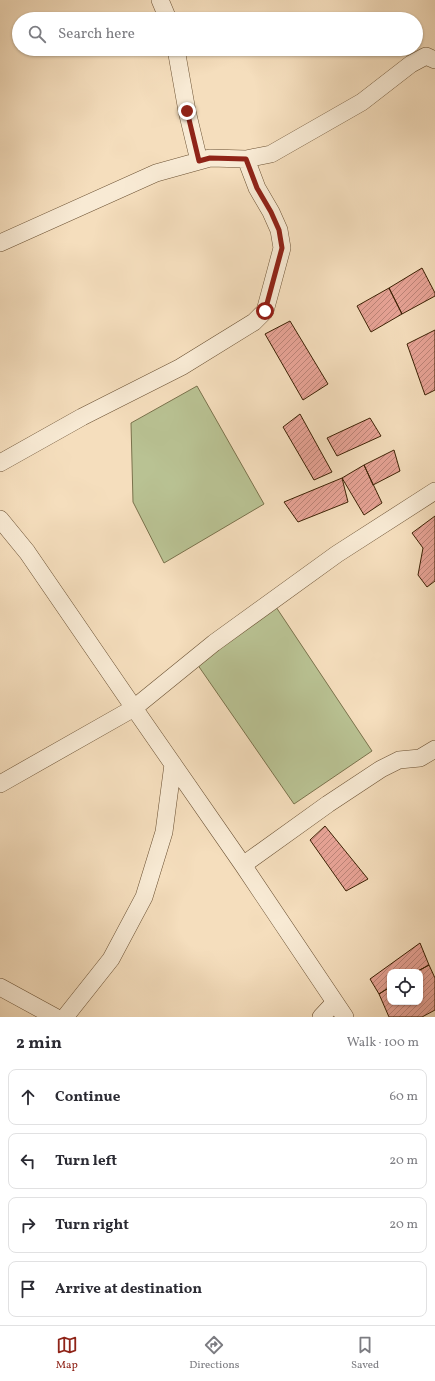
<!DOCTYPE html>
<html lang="en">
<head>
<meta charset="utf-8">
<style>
	body { margin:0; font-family:Vollkorn,serif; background:#f7f7f7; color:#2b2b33 }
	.controls { position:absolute; right:12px; bottom:12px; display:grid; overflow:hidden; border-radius:8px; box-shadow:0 1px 3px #0004 }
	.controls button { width:36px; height:36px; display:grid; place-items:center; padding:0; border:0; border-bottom:1px solid #e1e1e2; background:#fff; color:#2b2b33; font:20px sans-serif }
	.stop { position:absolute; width:12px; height:12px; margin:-9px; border:3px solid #8f2418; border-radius:50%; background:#fff }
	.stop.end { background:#8f2418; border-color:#fff; box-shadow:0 1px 4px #0008 }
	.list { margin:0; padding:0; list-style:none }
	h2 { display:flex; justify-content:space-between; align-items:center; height:52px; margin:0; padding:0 16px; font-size:17px }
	h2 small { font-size:13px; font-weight:400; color:#7c7c81 }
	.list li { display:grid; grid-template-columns:26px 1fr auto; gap:12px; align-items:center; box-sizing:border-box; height:56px; margin:0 8px 8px; padding:0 8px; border:1px solid #e1e1e2; border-radius:8px }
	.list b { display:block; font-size:15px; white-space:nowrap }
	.list em { font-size:13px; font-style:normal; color:#7c7c81 }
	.icon { flex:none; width:22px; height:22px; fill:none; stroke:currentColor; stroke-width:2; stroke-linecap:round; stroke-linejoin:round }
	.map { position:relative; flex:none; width:435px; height:1017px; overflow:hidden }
	.search { position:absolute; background:#fff; box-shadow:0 1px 3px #0004; left:12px; right:12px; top:12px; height:44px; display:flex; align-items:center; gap:10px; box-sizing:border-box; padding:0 14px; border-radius:22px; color:#7c7c81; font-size:15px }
	.sheet { height:308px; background:#fff }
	nav { display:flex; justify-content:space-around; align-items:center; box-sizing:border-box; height:56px; border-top:1px solid #e1e1e2; background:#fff; font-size:11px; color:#7c7c81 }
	nav a { display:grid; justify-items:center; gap:2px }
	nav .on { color:#8f2418 }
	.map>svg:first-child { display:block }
	.green { fill:#b9c293; stroke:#7a724c }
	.building { fill:url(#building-hatch); stroke:#3c2104 }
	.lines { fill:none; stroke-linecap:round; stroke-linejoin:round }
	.street-casing { stroke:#6a5032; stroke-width:18 }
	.street { stroke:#f8ead4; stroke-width:17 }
	.route { stroke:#8f2418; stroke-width:5 }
</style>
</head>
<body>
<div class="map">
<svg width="435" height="1017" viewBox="0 0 435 1017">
	<defs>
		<pattern id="building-hatch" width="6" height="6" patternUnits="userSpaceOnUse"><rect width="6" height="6" fill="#e7a396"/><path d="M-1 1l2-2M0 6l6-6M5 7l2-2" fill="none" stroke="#bc8478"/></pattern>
	</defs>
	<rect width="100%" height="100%" fill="#f5debd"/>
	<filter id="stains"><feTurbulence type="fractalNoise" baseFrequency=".005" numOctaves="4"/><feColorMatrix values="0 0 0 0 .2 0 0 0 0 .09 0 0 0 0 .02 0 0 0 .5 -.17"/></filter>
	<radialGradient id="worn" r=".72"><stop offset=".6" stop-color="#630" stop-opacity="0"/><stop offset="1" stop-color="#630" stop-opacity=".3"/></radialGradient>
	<path class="green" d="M 197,386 L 264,504 L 164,563 L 133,502 L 131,423 Z
		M 274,604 L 372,751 L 294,804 L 195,661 Z"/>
	<path class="building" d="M 422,268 L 435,293 L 435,296 L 402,314 L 389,288 Z
		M 389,288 L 402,314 L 371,332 L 357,306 Z
		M 290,321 L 328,384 L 303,400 L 265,334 Z
		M 435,330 L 435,390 L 425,395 L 407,344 Z
		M 300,414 L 332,472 L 314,480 L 283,427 Z
		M 370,418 L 381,436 L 337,456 L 327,438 Z
		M 394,450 L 400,471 L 373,485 L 364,465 Z
		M 364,465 L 382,503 L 364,515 L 342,478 Z
		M 342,478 L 348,502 L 298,522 L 284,502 Z
		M 435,516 L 435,581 L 427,587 L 418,575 L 423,548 L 412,533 Z
		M 325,826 L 368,879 L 346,891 L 310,840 Z
		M 420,943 L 429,965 L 416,972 L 390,972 L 390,987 L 379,994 L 370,979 Z
		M 429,965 L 435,978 L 435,1010 L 422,1017 L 389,1017 L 379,994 L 390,987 L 390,1002 L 420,1002 L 420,972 L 416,972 Z"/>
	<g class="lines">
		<g class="street-casing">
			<path id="street" d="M 160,0 L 168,19
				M 176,49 L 187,111 L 199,161
				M 0,243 L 156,173 L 210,158 L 246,159 L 271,154 L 362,102 L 411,64 L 426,56 L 435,60
				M 0,463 L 82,417 L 181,367 L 254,322 L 265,311 L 282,248 L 279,230 L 271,212 L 257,188 L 246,159
				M 0,519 L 27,552 L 134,708 L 243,865 L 345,1017
				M 0,784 L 134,708 L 214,643 L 337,554 L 435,491
				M 243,865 L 328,804 L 381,769 L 399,760 L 420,758 L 435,749
				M 0,987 L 55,1017
				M 65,1017 L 111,959 L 144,897 L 164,832 L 173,764
				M 321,1017 L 335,1002"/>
		</g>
		<use href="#street" class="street"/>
	</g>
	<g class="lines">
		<path class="route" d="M 187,111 L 199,161 L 210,158 L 246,159 L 257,188 L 271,212 L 279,230 L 282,248 L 265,311"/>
	</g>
	<rect width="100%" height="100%" filter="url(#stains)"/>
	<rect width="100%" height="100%" fill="url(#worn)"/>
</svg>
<div class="controls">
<button><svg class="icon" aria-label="locate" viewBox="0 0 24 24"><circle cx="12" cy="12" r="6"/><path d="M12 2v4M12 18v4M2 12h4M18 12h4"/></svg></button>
</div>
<div class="stop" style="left:265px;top:311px"></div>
<div class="stop end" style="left:187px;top:111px"></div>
<div class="search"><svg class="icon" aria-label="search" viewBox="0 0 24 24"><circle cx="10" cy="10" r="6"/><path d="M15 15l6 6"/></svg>Search here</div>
</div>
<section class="sheet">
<h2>2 min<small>Walk · 100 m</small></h2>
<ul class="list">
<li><svg class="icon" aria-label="ahead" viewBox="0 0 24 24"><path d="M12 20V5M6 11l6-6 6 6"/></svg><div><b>Continue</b></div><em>60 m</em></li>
<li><svg class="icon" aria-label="left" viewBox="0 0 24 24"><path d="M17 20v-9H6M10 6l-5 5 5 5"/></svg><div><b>Turn left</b></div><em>20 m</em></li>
<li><svg class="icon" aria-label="right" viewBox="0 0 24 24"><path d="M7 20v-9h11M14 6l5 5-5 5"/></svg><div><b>Turn right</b></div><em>20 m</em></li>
<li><svg class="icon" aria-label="arrive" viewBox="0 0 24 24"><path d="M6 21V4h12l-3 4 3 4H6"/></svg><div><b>Arrive at destination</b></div></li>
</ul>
</section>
<nav>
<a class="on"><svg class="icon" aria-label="map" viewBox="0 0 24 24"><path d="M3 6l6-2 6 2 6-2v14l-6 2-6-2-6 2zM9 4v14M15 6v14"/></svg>Map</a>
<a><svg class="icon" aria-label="directions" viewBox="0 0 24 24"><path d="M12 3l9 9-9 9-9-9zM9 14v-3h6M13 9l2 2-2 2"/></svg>Directions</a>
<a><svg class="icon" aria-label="saved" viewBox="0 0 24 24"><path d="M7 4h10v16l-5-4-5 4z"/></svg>Saved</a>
</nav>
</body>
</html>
